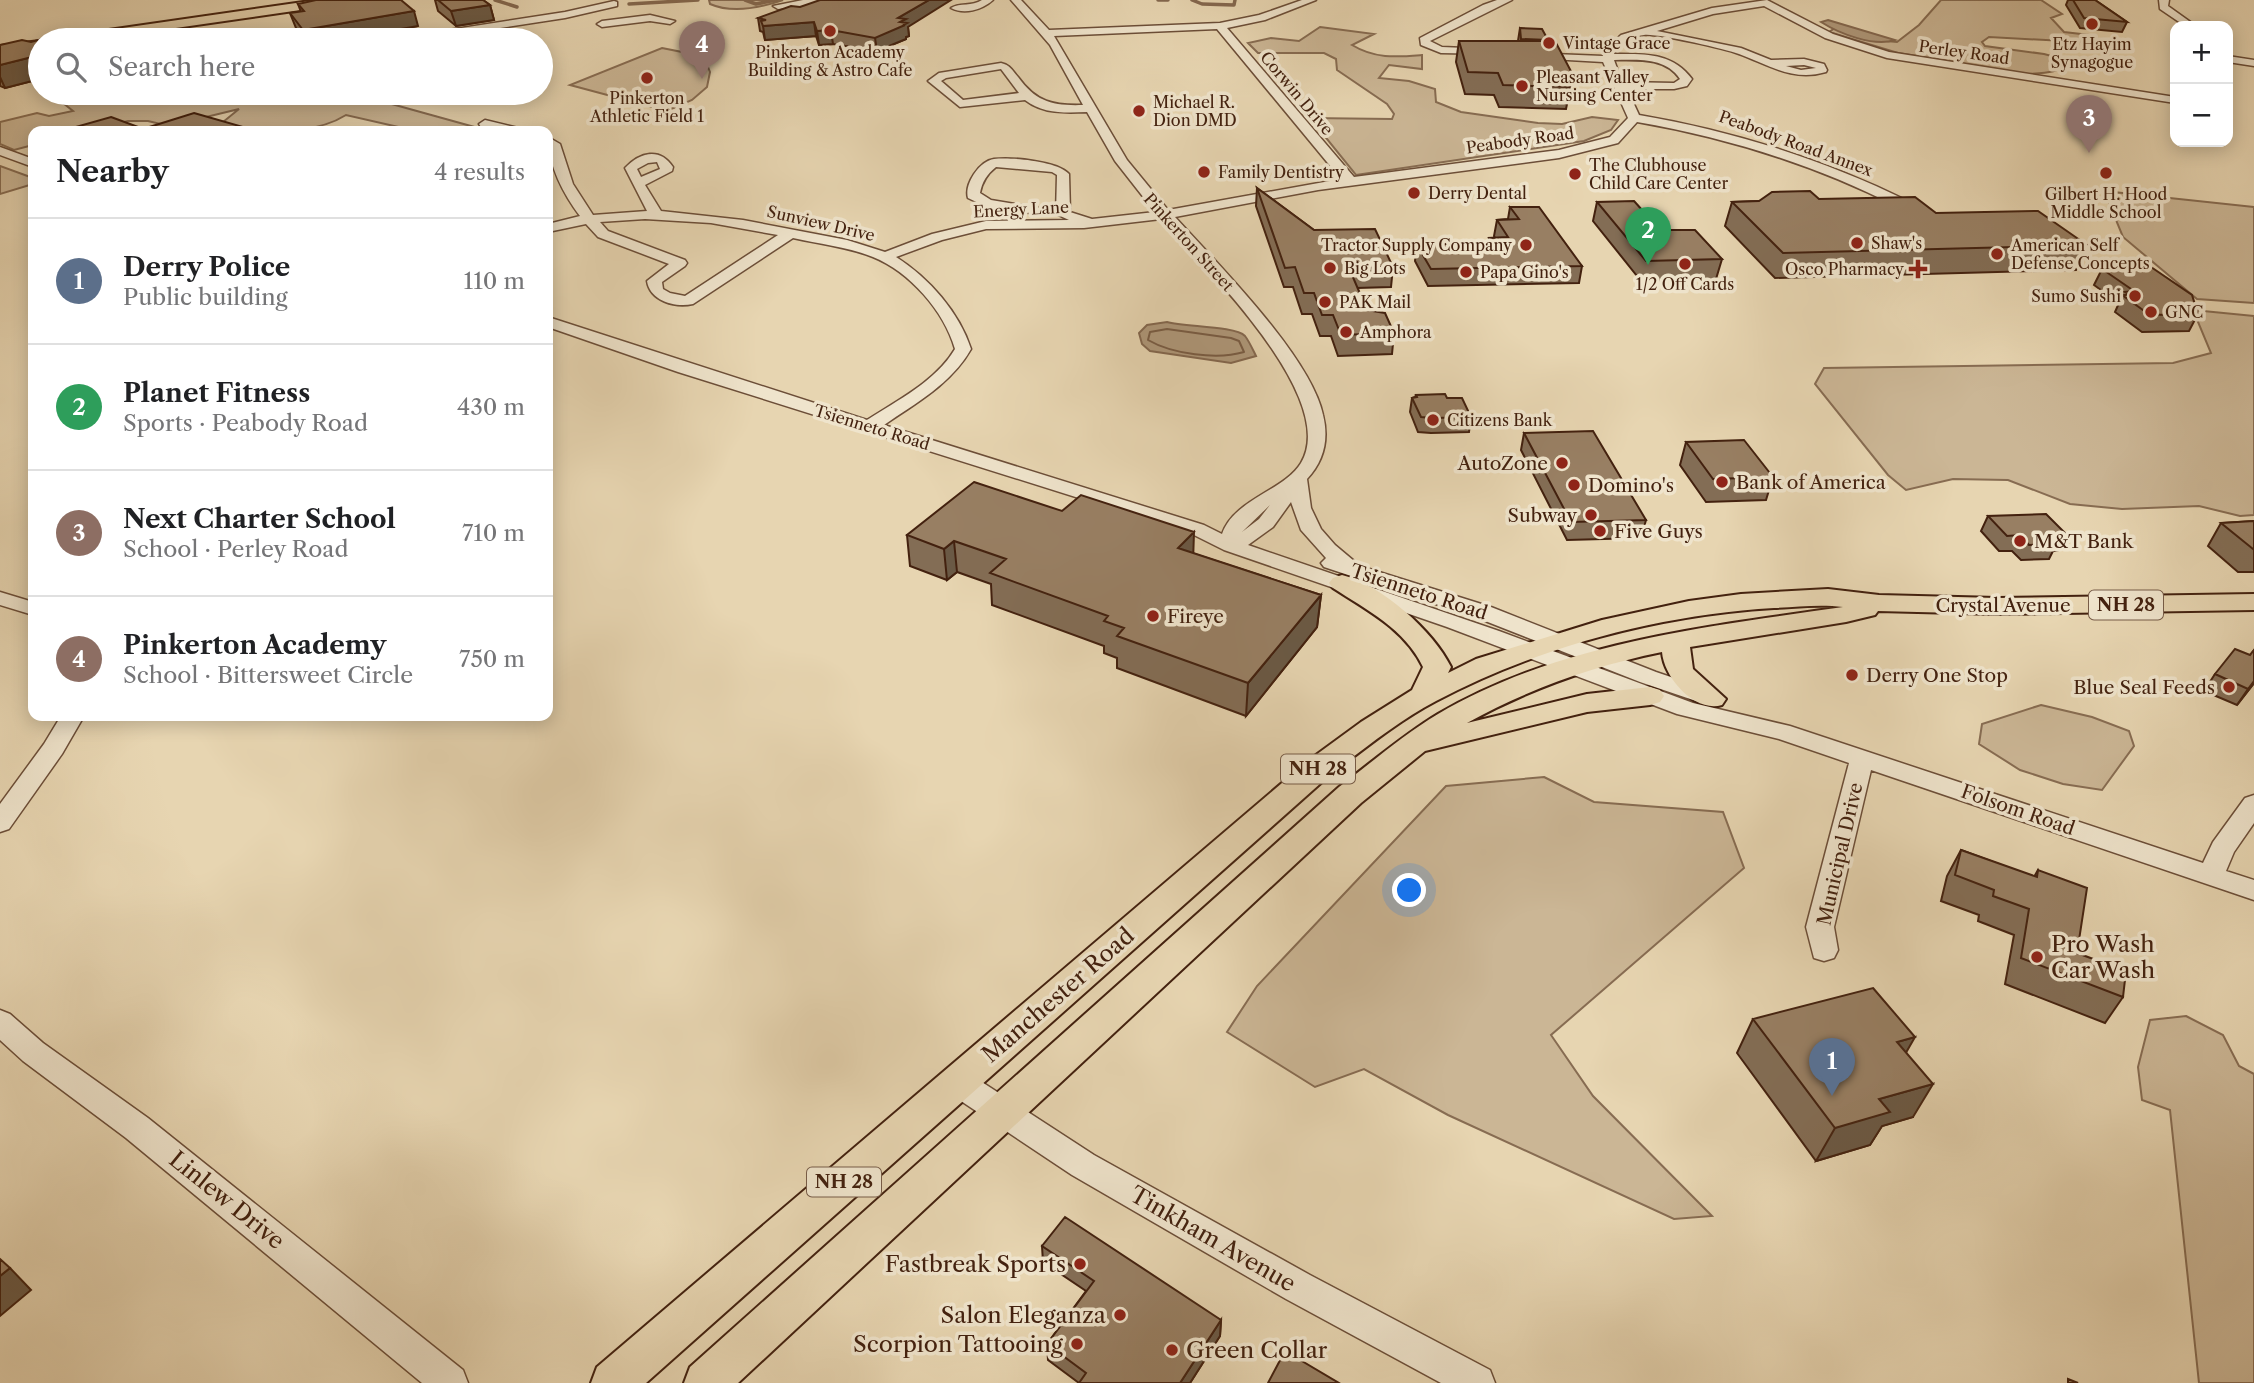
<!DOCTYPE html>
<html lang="en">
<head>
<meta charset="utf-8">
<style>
	body { margin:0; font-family:"Libre Caslon Text",serif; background:#f6f6f6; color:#202124 }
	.controls { position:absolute; right:21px; top:21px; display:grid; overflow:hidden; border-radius:14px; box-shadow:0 4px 18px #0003 }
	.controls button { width:63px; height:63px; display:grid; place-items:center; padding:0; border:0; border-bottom:2px solid #e0e0e0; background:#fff; color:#202124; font:35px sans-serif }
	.you { position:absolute; left:1410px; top:891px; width:24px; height:24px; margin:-18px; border:5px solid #fff; border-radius:50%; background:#1a73e8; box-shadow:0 0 0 10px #1a73e833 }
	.badge { display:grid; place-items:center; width:46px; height:46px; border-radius:50%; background:#1a73e8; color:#fff; font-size:23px; font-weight:700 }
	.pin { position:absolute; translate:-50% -58px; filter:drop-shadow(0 2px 4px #0008) }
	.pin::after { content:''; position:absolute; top:37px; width:24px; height:21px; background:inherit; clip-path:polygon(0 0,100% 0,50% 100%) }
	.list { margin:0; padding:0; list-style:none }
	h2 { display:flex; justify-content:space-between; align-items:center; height:91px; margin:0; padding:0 28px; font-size:30px }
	h2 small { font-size:23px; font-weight:400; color:#757577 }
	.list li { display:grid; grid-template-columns:46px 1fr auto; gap:21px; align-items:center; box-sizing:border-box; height:126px; padding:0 28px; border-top:2px solid #e0e0e0 }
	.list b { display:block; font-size:26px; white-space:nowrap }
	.list p { margin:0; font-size:23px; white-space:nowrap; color:#757577 }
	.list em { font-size:23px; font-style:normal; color:#757577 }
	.icon { flex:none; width:38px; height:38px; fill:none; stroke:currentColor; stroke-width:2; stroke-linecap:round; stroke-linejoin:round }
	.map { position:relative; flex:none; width:2254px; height:1383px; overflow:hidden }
	.search { position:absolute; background:#fff; box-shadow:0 4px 18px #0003; left:28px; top:28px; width:525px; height:77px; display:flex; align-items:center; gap:18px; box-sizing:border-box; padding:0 24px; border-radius:38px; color:#757577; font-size:26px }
	.panel { position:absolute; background:#fff; box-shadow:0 4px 18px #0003; left:28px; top:126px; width:525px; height:595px; border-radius:14px }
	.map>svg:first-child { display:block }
	.green { fill:#cbb695; stroke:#876c52; stroke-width:2 }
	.water { fill:#af987a; stroke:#84684f; stroke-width:2 }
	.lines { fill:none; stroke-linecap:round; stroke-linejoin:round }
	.shore { stroke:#795c44; stroke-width:2 }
	.stream { stroke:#84684f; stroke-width:3.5 }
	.minor-casing { stroke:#6c4e38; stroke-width:3 }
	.major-casing { stroke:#43210f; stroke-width:4 }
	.minor { fill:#efe4cc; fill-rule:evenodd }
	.major { fill:#e7d5b1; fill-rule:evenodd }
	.wall { fill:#836d55; stroke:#43210f; stroke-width:2 }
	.shaded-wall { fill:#6a5945; stroke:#43210f; stroke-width:2 }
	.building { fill:#987f63; stroke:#43210f; stroke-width:2 }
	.poi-dot { fill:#8f2418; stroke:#efe4cc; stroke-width:2.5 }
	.labels { text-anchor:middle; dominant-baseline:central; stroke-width:7; stroke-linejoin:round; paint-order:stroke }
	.far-poi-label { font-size:16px; fill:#43210f; stroke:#efe4cc; text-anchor:start }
	.far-street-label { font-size:16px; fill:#43210f; stroke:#efe4cc }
	.shield { fill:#efe4cc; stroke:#775c48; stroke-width:2 }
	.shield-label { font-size:18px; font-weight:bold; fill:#43210f }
	.poi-label { font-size:19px; fill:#43210f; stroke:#efe4cc; text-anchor:start }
	.street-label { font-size:19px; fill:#43210f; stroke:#efe4cc }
	.near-poi-label { font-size:23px; fill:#43210f; stroke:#efe4cc; text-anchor:end }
	.near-street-label { font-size:23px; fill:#43210f; stroke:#efe4cc }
</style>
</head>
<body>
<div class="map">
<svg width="2254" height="1383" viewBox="0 0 2254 1383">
	<rect width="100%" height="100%" fill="#e7d5b1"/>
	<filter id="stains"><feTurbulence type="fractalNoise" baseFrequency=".00286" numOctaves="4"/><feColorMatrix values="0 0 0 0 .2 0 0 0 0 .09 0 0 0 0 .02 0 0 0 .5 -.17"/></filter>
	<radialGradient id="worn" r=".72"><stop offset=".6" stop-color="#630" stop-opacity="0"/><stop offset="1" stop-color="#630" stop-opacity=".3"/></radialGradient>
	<path class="green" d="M 709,0 L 783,0 C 760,8 733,14 710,4 Z
		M 1941,0 L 2041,0 L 2062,14 L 2051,18 L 2064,32 L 2090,35 L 2083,42 L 1989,37 L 1982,42 L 1985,46 L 2044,54 L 2071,61 C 2061,73 2043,73 2028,74 L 1898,53 L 1829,32 L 1835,28 L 1864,39 L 1897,42 L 1919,25 Z
		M 1320,27 L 1374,34 L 1352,45 C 1375,59 1396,57 1422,55 L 1422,69 L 1389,65 L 1379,78 L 1409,81 L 1435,89 L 1436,102 L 1461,112 L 1538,123 L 1562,124 L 1592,117 L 1618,120 L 1611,130 L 1584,141 L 1356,175 L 1310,118 L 1392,119 L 1394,114 L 1387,104 L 1337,70 L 1336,59 L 1324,53 L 1258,53 L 1248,43 L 1271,38 L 1299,41 Z
		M 662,48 L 692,54 L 706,62 L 710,72 L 707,87 L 692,100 L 667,111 L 570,85 Z
		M 103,93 L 352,93 L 489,131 L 416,131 L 346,115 C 313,136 265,131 226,131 L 223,122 L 239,109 L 169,126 L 148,121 L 128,121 L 88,131 L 33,131 L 33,145 L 14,150 L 0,144 L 0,122 L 37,113 L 49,116 L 73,111 L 63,103 Z
		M 0,166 L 33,178 L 33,184 L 0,194 Z
		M 2104,191 L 2254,207 L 2254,303 L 2197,299 L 2123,237 Z
		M 2193,310 L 2254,316 L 2254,515 L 2240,516 L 2199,506 L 2122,509 L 2070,504 L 2008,480 L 1953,479 L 1906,490 L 1888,475 L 1815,384 L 1824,368 L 2173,363 L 2211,353 Z
		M 2041,705 L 2092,717 L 2129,731 L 2134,746 L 2102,790 L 2063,784 L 2020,770 L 1979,744 L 1982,724 Z
		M 1544,777 L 1594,802 L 1723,812 L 1744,868 L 1551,1035 L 1593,1096 L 1712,1216 L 1674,1219 L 1448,1115 L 1364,1069 L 1315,1087 L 1227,1032 L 1257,986 L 1446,786 Z
		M 2186,1016 L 2223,1035 L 2239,1066 L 2254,1074 L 2254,1383 L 2199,1383 L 2170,1110 L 2142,1100 L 2138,1067 L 2150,1020 Z"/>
	<path class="water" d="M 1828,20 L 1895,40 C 1874,47 1840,34 1821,22 Z
		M 1167,322 C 1185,327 1235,326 1245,336 C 1249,341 1253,350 1256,356 L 1231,363 L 1150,351 L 1142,344 L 1139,333 L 1147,325 Z"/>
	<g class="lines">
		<path class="shore" d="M 1167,329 L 1231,338 L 1239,341 L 1244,352 C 1217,360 1172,354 1148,340 L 1150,332 Z"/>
		<path class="stream" d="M 495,0 L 517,7
			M 745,0 L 756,4 L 776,0
			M 1158,0 L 1168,0
			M 1192,0 L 1202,4 L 1234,5 L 1235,0
			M 629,4 L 698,0"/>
		<g class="minor-casing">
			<path id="minor" d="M 803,0 L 846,0 L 852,3 L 847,6 L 826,3 L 778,9 L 773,6 Z
				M 982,0 L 993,0 C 982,10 964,15 951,8 C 960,2 972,7 982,0 Z
				M 1011,0 L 1021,0 L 1049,30 L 1220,23 L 1259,15 L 1302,0 L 1316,0 L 1265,20 L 1227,28 L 1354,177 L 1559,150 L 1610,137 L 1628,118 L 1603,62 L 1533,58 L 1528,55 L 1529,53 L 1603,56 L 1604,50 L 1621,35 L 1712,8 L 1767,0 L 1833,34 L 1889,52 L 2175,97 L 2175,103 L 1887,58 L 1825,38 L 1764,6 L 1713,14 L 1657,31 L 1741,48 L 1771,60 L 1804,59 L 1824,64 L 1827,70 L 1826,72 C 1793,82 1769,65 1739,54 C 1725,49 1656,33 1644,35 C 1631,36 1621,45 1613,54 C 1644,54 1672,52 1692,79 L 1687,86 L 1674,89 L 1627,89 L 1639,115 C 1733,131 1822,159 1908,201 L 1908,207 L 1898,207 C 1815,165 1729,138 1637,122 L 1618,143 L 1559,158 L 1318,190 L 1175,217 C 1216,262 1311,357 1323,415 C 1329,439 1324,461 1307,479 L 1311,508 L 1321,529 L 1335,545 L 1360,566 L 1491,607 L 1656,672 L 1715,692 L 1718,697 L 1715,702 L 1707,704 L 1699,702 L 1640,682 L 1475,617 L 1324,567 L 1321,563 L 1326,558 L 1301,530 L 1291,502 L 1273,527 L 1248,545 L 1499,631 L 1693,703 L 1790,726 L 2203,863 L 2213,842 L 2245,798 L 2254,795 L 2254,823 L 2234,852 L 2226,871 L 2254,880 L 2254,900 L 1871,770 L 1834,927 L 1838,950 L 1834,958 L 1824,961 L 1814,958 L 1806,927 L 1849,763 L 1779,739 L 1677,714 L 1447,627 L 1224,550 L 1190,533 L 678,372 L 548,327 L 548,317 L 867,420 C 898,400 936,381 955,349 C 944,311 910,272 873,257 C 848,247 819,244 793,238 L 693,304 C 675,308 650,301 647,281 L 669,264 L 598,237 L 586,224 L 548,232 L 548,224 L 580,216 C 564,195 548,165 548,137 L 560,144 L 573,184 L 593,215 L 647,211 L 625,168 C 640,152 660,147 673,167 L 672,171 L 645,185 L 661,211 L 743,220 L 847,240 L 885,252 L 932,234 L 986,221 L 1069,220 L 1056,214 L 1057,175 L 1052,172 L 996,167 C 987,174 982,182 980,193 L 991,200 L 1044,209 L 1044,215 L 987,207 L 968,198 C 964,185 979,161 994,159 C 1011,157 1058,161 1069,174 L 1070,212 L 1092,219 L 1155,212 L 1115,161 L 1087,112 C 1065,113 1043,114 1025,100 L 960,107 L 928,81 L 939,73 L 1001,63 C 1010,65 1012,70 1018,77 C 1036,102 1053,106 1083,105 L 1050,45 ZM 1217,29 L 1341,179 L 1168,210 L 1127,160 L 1054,36 ZM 1614,60 C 1638,60 1665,57 1680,79 L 1674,83 L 1622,82 ZM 1804,65 L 1816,68 L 1801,70 L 1786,66 ZM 1001,69 L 1019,93 L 963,100 L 941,81 L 946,78 ZM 657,162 L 660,169 L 641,177 L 637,169 L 648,163 ZM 645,219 L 711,223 L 778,235 L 685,296 L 670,293 L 663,289 L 662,282 L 685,266 L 687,263 L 685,260 L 608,231 L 600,222 ZM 1161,219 C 1203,265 1340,398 1301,463 C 1284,491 1234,499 1222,534 L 1204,525 L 884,425 C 916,403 951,384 971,349 C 959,312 929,278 896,257 L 942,240 L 986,229 L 1084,228 ZM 1270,505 L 1259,519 L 1242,532 Z
				M 1497,0 L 1512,0 L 1430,41 L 1442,47 L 1489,49 L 1494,52 L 1493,54 L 1441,53 L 1421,45 L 1420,38 L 1483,5 Z
				M 2159,0 L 2169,0 L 2168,6 L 2196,26 L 2185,26 L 2160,9 Z
				M 614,1 L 617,2 L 617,6 L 565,18 L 422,40 L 405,39 L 410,36 L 565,12 Z
				M 650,15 L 675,21 L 670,24 L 650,21 L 602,27 L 597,24 L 602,21 Z
				M 2228,56 L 2254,60 L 2254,66 L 2228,62 Z
				M 485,120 L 518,128 L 520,131 L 500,131 L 481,127 L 479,124 Z
				M 0,147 L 33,159 L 33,167 L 0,155 Z
				M 0,592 L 33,602 L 33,615 L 0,605 Z
				M 61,716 L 84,716 L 62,754 L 9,829 L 0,832 L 0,804 L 44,744 Z
				M 0,1010 L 10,1014 L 43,1043 L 148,1118 L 463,1370 L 468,1383 L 422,1383 L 126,1138 L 23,1061 L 0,1040 Z
				M 957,1069 L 968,1073 L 1094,1155 L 1310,1275 L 1490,1370 L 1495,1383 L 1441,1383 L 1286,1299 L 1072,1175 L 946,1091 L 942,1082 L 946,1073 Z"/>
		</g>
		<g class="major-casing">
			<path id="major" d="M 317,0 L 348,0 L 342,4 L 92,40 L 61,40 L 67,36 Z
				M 1342,575 C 1382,585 1433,631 1451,667 L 1448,673 L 1476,659 L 1602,620 L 1689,601 L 1741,594 L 1828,589 L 1879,595 L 1997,598 L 2254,594 L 2254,610 L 1997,614 L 1878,611 L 1875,615 L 1846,622 L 1690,647 L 1693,669 L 1726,699 L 1722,705 C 1695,713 1664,678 1662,652 C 1593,666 1529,689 1467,723 L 1587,694 L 1650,687 L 1660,690 L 1664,696 L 1660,702 L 1650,705 L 1587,712 L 1425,751 L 1361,803 L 738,1383 L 684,1383 L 690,1367 L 1339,787 C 1371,763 1403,735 1438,714 C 1561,642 1705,627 1843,607 C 1820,604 1797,607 1774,608 C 1658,615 1538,647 1436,701 C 1398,721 1364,749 1331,774 L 646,1383 L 591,1383 L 597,1367 L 1309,760 L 1361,722 L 1412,690 L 1423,667 C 1405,629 1367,610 1333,588 L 1329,583 L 1333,578 Z"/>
		</g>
		<use href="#minor" class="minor"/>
		<use href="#major" class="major"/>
	</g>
	<path class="wall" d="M 435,0 L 483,0 L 490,5 L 494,20 L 456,26 L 438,11 Z
		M 2068,0 L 2095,0 L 2127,22 L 2122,32 L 2080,28 L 2066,5 Z
		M 298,4 L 418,26 L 339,40 L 304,40 L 296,28 L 290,13 L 301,12 Z
		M 758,18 L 908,27 L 909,36 L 906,37 L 906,39 L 877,51 L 833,44 L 819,45 L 816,36 L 765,40 L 763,32 L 760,31 Z
		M 1520,28 L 1548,40 L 1573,75 L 1566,109 L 1499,107 L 1494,95 L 1465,94 L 1456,62 L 1459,41 L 1518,41 Z
		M 40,40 L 40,79 L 5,88 L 0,86 L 0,45 Z
		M 1257,188 L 1314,230 L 1393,267 L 1391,287 L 1357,288 L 1367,310 L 1394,333 L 1392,354 L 1338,356 L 1331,336 L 1320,336 L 1312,314 L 1302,314 L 1293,287 L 1284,287 L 1256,206 Z
		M 1819,199 L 1936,213 L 2087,245 L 2076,270 L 1775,278 L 1725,226 L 1732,202 Z
		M 1597,202 L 1722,259 L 1716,279 L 1641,281 L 1593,221 Z
		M 1510,207 L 1582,266 L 1579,283 L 1428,286 L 1415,261 L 1417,245 L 1488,243 L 1489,238 L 1495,238 L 1494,236 L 1497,220 L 1508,219 Z
		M 2102,269 L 2198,314 L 2189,331 L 2142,332 L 2115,312 L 2119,303 L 2094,285 Z
		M 1416,395 L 1447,398 L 1471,417 L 1469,432 L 1431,433 L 1418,432 L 1410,412 L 1412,398 L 1415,397 Z
		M 1524,433 L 1646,520 L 1641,538 L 1567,540 L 1521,450 Z
		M 1686,442 L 1773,477 L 1766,500 L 1706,502 L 1680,465 Z
		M 1062,511 L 1321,595 L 1317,627 L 1246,716 L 1117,668 L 1117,658 L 1104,653 L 1104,646 L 992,605 L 991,584 L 957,572 L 947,580 L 910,566 L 907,535 Z
		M 1988,516 L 2067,535 L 2059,550 L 2053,551 L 2049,559 L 2021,560 L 2012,551 L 1999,551 L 1981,531 Z
		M 2254,521 L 2254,572 L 2238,572 L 2208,546 L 2221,523 Z
		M 2254,650 L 2254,683 L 2237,705 L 2204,691 L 2215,674 L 2250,655 Z
		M 1961,850 L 2034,877 L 2038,870 L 2077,953 L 2123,997 L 2105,1023 L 2005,984 L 2014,935 L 1978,921 L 1979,915 L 1941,901 L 1947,876 Z
		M 1753,1019 L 1906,1052 L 1913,1117 L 1882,1126 L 1870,1145 L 1816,1161 L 1737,1053 Z
		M 1042,1246 L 1221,1320 L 1220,1336 L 1190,1383 L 1079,1383 L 1048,1360 L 1047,1344 L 1086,1291 L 1043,1262 Z"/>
	<path class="shaded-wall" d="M 929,0 L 951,0 L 908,27 L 909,36 L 906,37 L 906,39 L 877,51 L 875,38 L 898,18 Z
		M 490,5 L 494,20 L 456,26 L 451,11 Z
		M 414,11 L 418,26 L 339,40 L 307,40 L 303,30 Z
		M 814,22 L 816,36 L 765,40 L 763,26 Z
		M 831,30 L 833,44 L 819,45 L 817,31 Z
		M 40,55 L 40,79 L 5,88 L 0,77 L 0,65 Z
		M 141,128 L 142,131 L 128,131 Z
		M 1194,532 L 1193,563 L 1178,548 Z
		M 954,541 L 957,572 L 947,580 L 944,549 Z
		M 1321,595 L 1317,627 L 1246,716 L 1248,683 Z
		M 2254,681 L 2254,683 L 2237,705 L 2248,689 Z
		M 1915,1037 L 1896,1070 L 1897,1042 Z
		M 1933,1084 L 1913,1117 L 1882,1126 L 1870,1145 L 1816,1161 L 1835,1128 L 1879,1099 Z
		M 10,1268 L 31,1290 L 0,1316 L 0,1276 Z
		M 1221,1320 L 1220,1336 L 1190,1383 L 1180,1383 Z"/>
	<path class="building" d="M 316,0 L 401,0 L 414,11 L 303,30 L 290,13 L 304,11 L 298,4 Z
		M 438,0 L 483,0 L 490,5 L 451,11 Z
		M 820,0 L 929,0 L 898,18 L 906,19 L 900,22 L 907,23 L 903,25 L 905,25 L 875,38 L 831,30 L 817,31 L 814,22 L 763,26 L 761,21 L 766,20 L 758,18 L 791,6 L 800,7 Z
		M 2073,0 L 2095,0 L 2127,22 L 2084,18 Z
		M 1520,28 L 1542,29 L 1548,40 L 1521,39 Z
		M 46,38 L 52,40 L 40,40 L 40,55 L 0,65 L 0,45 L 22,40 L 31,42 Z
		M 1459,41 L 1555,41 L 1573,75 L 1564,74 L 1570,87 L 1503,85 L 1498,73 L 1468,72 Z
		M 194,113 L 257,131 L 151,131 L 143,129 Z
		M 111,117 L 141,128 L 128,131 L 81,131 L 72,128 Z
		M 1257,188 L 1314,230 L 1375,229 L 1393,267 L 1349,268 L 1367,310 L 1385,313 L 1394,333 L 1341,335 L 1333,315 L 1322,315 L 1314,293 L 1304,293 L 1295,267 L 1285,268 Z
		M 1810,191 L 1819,199 L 1915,197 L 1936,213 L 2038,211 L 2087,245 L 1783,253 L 1732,202 L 1759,201 L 1772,192 Z
		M 1634,201 L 1660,230 L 1695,230 L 1722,259 L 1646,261 L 1597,202 Z
		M 1510,207 L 1539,207 L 1582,266 L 1431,269 L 1417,245 L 1492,243 L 1489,238 L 1508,237 L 1497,220 L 1519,219 Z
		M 2151,267 L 2192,295 L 2198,314 L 2150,315 L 2122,295 L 2130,295 L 2125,292 L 2134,291 L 2102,269 Z
		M 1445,394 L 1447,398 L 1462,398 L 1471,417 L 1434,418 L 1421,417 L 1412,398 L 1417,397 L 1416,395 Z
		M 1593,431 L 1646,520 L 1571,522 L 1524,433 Z
		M 1744,440 L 1773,477 L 1713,479 L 1686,442 Z
		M 974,482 L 1062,511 L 1081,495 L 1194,532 L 1178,548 L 1321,595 L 1248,683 L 1117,636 L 1124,628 L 1104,621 L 1108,616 L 990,573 L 1006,559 L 954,541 L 944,549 L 907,535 Z
		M 2046,514 L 2067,535 L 2048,535 L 2056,544 L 2029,545 L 2020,535 L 2007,536 L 1988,516 Z
		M 2254,521 L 2254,548 L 2253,549 L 2221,523 Z
		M 2235,649 L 2250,655 L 2254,650 L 2254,681 L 2248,689 L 2215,674 Z
		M 1961,850 L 2037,877 L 2038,870 L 2087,888 L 2077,953 L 2126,971 L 2123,997 L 2021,958 L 2029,909 L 1993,896 L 1994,890 L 1955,875 Z
		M 1873,988 L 1915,1037 L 1897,1042 L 1933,1084 L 1879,1099 L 1890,1112 L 1835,1128 L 1753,1019 Z
		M 1065,1217 L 1221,1320 L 1180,1383 L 1079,1383 L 1086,1373 L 1047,1344 L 1094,1281 L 1042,1246 Z
		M 0,1259 L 10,1268 L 0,1276 Z
		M 1285,1351 L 1339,1383 L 1268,1383 Z
		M 2068,1379 L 2078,1383 L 2068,1383 Z"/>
	<g class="poi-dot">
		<circle cx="2092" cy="24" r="7"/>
		<circle cx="830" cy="31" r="7"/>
		<circle cx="1549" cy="43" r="7"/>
		<circle cx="647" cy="78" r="7"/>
		<circle cx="1522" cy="86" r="7"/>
		<circle cx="1139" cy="111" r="7"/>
		<circle cx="1204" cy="172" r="7"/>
		<circle cx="2106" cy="173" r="7"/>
		<circle cx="1575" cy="174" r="7"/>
		<circle cx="1414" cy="193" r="7"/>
		<circle cx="1857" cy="243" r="7"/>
		<circle cx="1526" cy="245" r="7"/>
		<circle cx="1997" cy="254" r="7"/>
		<circle cx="1685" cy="264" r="7"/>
		<circle cx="1330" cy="268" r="7"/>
		<path d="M1914.5 258.5h7v7h7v7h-7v7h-7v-7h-7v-7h7z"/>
		<circle cx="1466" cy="272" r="7"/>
		<circle cx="2135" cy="296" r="7"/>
		<circle cx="1325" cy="302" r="7"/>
		<circle cx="2151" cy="312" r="7"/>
		<circle cx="1346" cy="332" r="7"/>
		<circle cx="1433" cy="420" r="7"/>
		<circle cx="1562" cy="463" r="7"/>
		<circle cx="1722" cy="482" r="7"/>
		<circle cx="1574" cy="485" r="7"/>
		<circle cx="1591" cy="515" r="7"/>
		<circle cx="1600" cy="531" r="7"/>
		<circle cx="2020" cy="541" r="7"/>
		<circle cx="1153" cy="616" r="7"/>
		<circle cx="1852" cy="675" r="7"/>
		<circle cx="2229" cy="687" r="7"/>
		<circle cx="2037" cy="957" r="7"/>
		<circle cx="1080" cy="1264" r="7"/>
		<circle cx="1120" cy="1315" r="7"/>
		<circle cx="1077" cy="1344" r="7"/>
		<circle cx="1172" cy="1350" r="7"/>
	</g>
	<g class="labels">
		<g class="far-poi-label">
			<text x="1563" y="43">Vintage Grace</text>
			<text x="2092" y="44" text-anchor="middle">Etz Hayim<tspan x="2092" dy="18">Synagogue</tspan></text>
			<text x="830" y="52" text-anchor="middle">Pinkerton Academy<tspan x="830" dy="18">Building &amp; Astro Cafe</tspan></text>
			<text x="1536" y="77">Pleasant Valley<tspan x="1536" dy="18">Nursing Center</tspan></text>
			<text x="647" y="98" text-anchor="middle">Pinkerton<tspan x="647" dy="18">Athletic Field 1</tspan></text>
			<text x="1153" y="102">Michael R.<tspan x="1153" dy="18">Dion DMD</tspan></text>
			<text x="1589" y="165">The Clubhouse<tspan x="1589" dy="18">Child Care Center</tspan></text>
			<text x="1218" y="172">Family Dentistry</text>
			<text x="1428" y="193">Derry Dental</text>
			<text x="2106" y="194" text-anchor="middle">Gilbert H. Hood<tspan x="2106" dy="18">Middle School</tspan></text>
			<text x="1871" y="243">Shaw's</text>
			<text x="1512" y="245" text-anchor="end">Tractor Supply Company</text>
			<text x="2011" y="245">American Self<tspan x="2011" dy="18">Defense Concepts</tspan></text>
			<text x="1344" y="268">Big Lots</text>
			<text x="1904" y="269" text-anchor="end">Osco Pharmacy</text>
			<text x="1480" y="272">Papa Gino's</text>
			<text x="1685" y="284" text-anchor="middle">1/2 Off Cards</text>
			<text x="2121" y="296" text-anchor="end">Sumo Sushi</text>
			<text x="1339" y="302">PAK Mail</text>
			<text x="2165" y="312">GNC</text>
			<text x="1360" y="332">Amphora</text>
			<text x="1447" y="420">Citizens Bank</text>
		</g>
		<g class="far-street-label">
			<text transform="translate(1964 52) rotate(8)">Perley Road</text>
			<text transform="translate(1297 93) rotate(50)">Corwin Drive</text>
			<text transform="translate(1520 140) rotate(-8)">Peabody Road</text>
			<text transform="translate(1796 143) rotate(20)">Peabody Road Annex</text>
			<text transform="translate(1021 209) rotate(-3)">Energy Lane</text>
			<text transform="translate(821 223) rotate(13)">Sunview Drive</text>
			<text transform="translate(1189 242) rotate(48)">Pinkerton Street</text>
			<text transform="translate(872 427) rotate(17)">Tsienneto Road</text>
		</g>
		<g class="shield">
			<rect x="2089" y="590.5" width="74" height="29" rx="5"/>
			<rect x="1281" y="754.5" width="74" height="29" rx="5"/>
			<rect x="807" y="1167.5" width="74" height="29" rx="5"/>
		</g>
		<g class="shield-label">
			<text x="2126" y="605">NH 28</text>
			<text x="1318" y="769">NH 28</text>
			<text x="844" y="1182">NH 28</text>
		</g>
		<g class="poi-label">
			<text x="1548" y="463" text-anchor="end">AutoZone</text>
			<text x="1736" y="482">Bank of America</text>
			<text x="1588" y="485">Domino's</text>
			<text x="1577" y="515" text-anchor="end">Subway</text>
			<text x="1614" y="531">Five Guys</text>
			<text x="2034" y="541">M&amp;T Bank</text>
			<text x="1167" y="616">Fireye</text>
			<text x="1866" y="675">Derry One Stop</text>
			<text x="2215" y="687" text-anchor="end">Blue Seal Feeds</text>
		</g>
		<g class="street-label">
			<text transform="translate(1419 592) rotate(18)">Tsienneto Road</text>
			<text x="2003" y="605">Crystal Avenue</text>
			<text transform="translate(2018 810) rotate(19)">Folsom Road</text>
			<text transform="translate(1840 854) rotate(-77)">Municipal Drive</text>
		</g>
		<g class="near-poi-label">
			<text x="2051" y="944" text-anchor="start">Pro Wash<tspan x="2051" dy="26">Car Wash</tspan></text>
			<text x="1066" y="1264">Fastbreak Sports</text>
			<text x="1106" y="1315">Salon Eleganza</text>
			<text x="1063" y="1344">Scorpion Tattooing</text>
			<text x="1186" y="1350" text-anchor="start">Green Collar</text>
		</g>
		<g class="near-street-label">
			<text transform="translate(1058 995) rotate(-41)">Manchester Road</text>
			<text transform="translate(227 1200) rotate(39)">Linlew Drive</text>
			<text transform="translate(1213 1239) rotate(30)">Tinkham Avenue</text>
		</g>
	</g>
	<rect width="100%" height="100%" filter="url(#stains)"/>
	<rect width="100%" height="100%" fill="url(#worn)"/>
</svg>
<div class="controls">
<button>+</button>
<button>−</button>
</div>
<div class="you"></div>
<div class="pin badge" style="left:1832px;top:1096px;background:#5c6f8a">1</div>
<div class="pin badge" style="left:1648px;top:265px;background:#2e9e5b">2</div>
<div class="pin badge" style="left:2089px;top:153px;background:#8d6e63">3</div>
<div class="pin badge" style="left:702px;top:79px;background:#8d6e63">4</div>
<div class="search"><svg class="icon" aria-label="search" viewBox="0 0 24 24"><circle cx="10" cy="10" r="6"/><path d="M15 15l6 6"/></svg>Search here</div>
<section class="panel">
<h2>Nearby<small>4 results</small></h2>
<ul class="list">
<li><span class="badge" style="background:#5c6f8a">1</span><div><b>Derry Police</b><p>Public building</p></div><em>110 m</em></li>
<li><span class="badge" style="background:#2e9e5b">2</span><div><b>Planet Fitness</b><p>Sports · Peabody Road</p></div><em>430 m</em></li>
<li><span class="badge" style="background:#8d6e63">3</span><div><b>Next Charter School</b><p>School · Perley Road</p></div><em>710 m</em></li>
<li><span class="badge" style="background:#8d6e63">4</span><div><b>Pinkerton Academy</b><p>School · Bittersweet Circle</p></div><em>750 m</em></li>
</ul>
</section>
</div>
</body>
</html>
